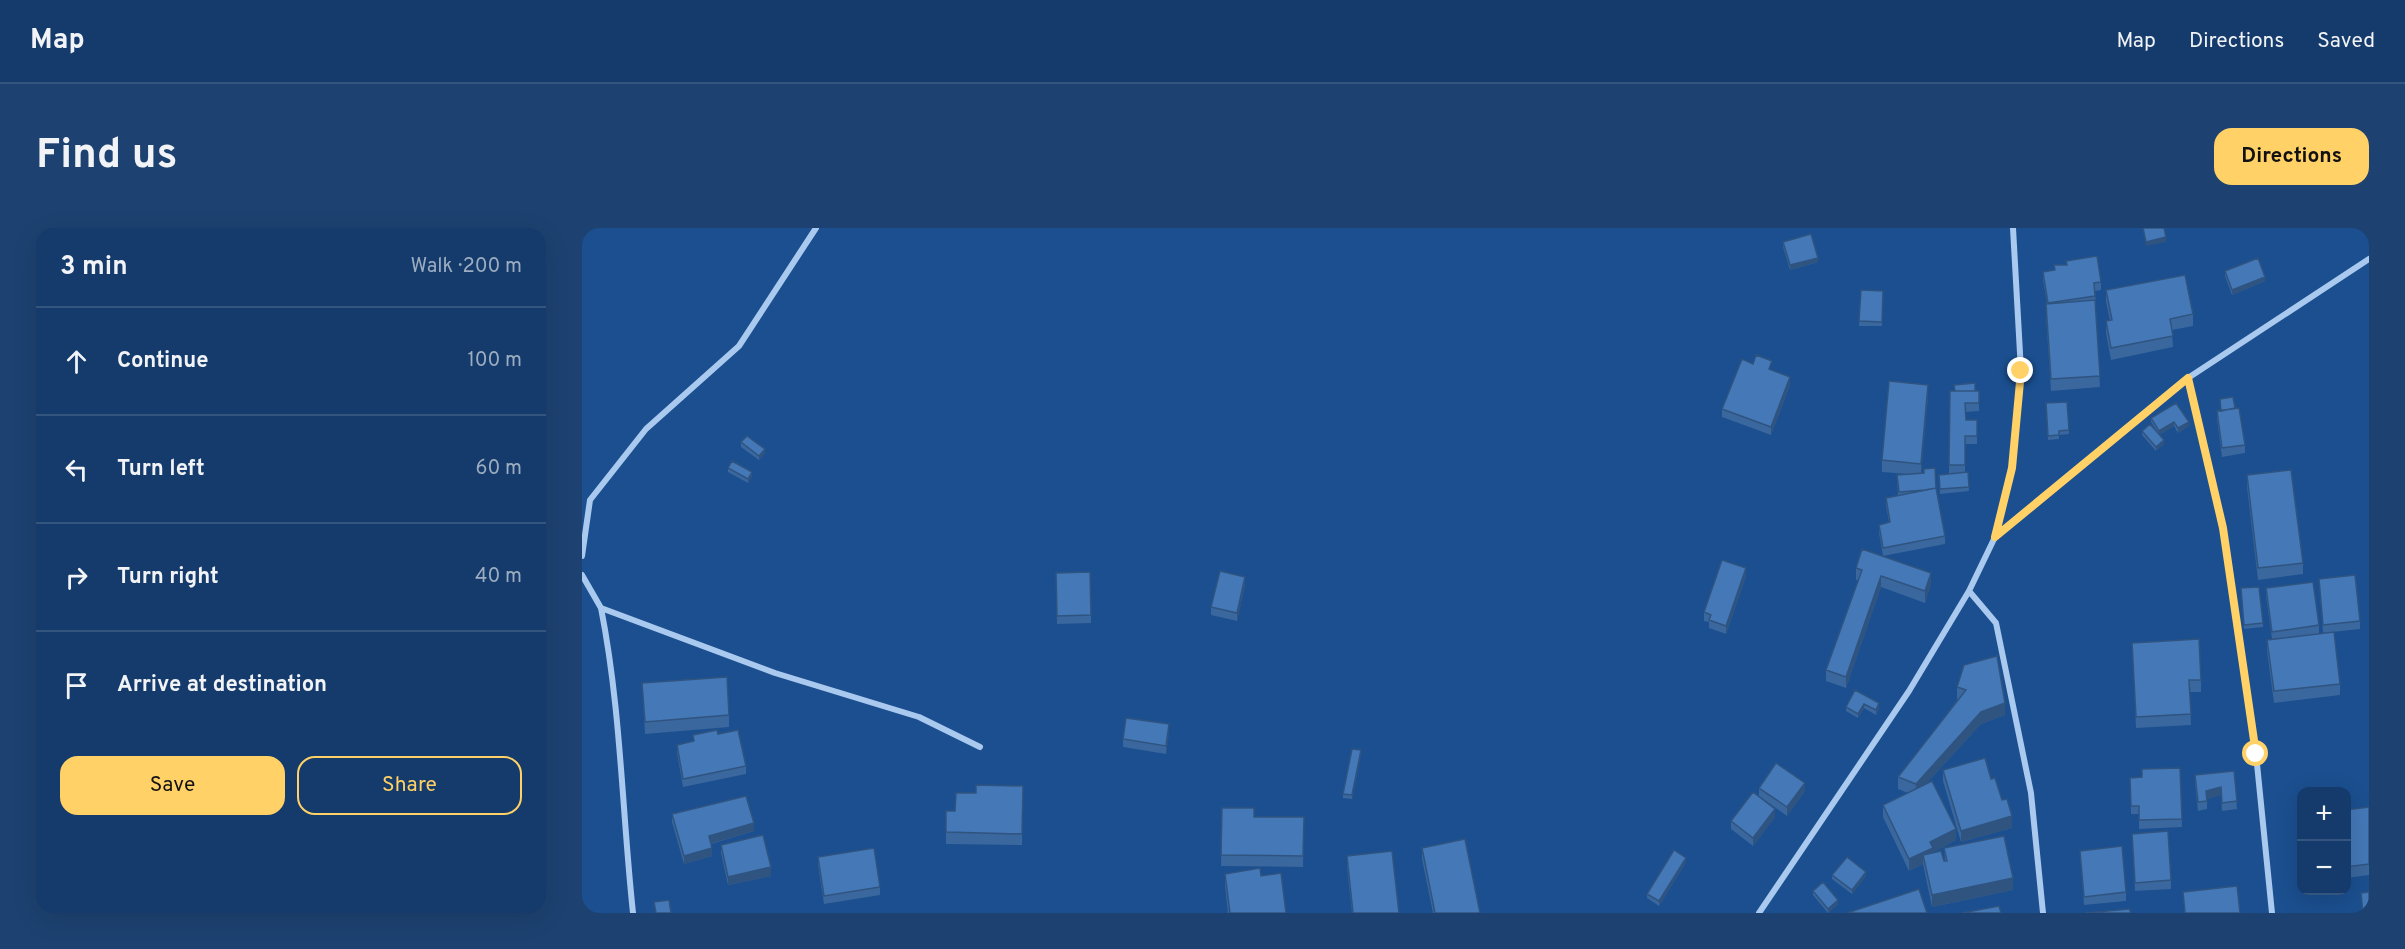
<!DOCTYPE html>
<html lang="en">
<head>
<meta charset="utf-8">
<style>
	body { margin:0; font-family:Overpass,sans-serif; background:#1d4271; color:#f1f3f6 }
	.controls { position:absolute; right:18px; bottom:18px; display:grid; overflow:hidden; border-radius:12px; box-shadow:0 6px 24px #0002 }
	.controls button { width:54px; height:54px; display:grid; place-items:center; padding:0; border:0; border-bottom:2px solid #33557e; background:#143b6b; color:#f1f3f6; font:30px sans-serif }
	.stop { position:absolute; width:18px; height:18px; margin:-14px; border:4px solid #ffd166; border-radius:50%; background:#fff }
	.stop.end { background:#ffd166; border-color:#fff; box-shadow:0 2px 6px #0008 }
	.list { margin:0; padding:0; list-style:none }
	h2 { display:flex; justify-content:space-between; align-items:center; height:78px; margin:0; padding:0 24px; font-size:26px }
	h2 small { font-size:20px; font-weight:400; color:#9dadc1 }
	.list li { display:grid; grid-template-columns:39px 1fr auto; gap:18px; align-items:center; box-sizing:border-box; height:108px; padding:0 24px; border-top:2px solid #33557e }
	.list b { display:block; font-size:22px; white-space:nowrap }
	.list em { font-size:20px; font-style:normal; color:#9dadc1 }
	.actions { display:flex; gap:12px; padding:18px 24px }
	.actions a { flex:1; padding:14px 0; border:2px solid #ffd166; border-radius:18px; text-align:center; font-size:21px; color:#ffd166 }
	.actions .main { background:#ffd166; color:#111 }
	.icon { flex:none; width:33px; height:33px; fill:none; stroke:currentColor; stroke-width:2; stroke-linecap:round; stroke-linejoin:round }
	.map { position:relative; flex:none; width:1787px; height:685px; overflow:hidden; border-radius:18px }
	header { display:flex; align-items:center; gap:36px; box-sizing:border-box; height:84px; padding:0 30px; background:#143b6b; border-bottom:2px solid #33557e }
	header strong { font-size:28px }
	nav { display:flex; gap:33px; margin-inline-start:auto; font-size:21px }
	.intro { display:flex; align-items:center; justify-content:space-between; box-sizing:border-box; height:144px; padding:0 36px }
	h1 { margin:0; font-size:42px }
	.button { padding:15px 27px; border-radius:18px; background:#ffd166; color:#111; font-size:21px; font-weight:700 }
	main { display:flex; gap:36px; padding:0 36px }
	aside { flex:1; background:#143b6b; border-radius:18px; box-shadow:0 6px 24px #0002 }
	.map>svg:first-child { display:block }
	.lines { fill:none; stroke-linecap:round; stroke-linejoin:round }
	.street { stroke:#a9c9ee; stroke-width:6 }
	.wall { fill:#3a679d }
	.shaded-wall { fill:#305480 }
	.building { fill:#4478b7; stroke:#305480; stroke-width:1.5 }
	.route { stroke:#ffd166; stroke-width:8 }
</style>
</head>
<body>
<header>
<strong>Map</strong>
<nav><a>Map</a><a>Directions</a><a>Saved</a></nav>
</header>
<div class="intro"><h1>Find us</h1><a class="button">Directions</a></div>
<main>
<aside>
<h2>3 min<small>Walk · 200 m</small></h2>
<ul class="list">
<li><svg class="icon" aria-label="ahead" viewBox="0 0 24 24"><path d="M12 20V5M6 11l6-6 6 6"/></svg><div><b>Continue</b></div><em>100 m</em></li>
<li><svg class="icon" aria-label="left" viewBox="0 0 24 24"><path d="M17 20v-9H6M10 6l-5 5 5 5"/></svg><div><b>Turn left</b></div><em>60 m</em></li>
<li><svg class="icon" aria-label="right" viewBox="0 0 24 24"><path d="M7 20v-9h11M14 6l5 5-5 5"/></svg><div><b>Turn right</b></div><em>40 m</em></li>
<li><svg class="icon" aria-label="arrive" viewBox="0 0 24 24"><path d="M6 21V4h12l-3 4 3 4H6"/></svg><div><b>Arrive at destination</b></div></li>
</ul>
<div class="actions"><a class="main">Save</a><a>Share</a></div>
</aside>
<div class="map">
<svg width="1787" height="685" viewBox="0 0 1787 685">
	<rect width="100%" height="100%" fill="#1b4f8f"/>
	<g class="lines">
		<path class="street" d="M 1606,150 L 1641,299 L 1674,526 L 1690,685
			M 1413,309 L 1606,150 L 1787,31
			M 0,328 L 8,272 L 64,201 L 157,118 L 234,0
			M 0,347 L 19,380
			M 1387,363 L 1414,395 L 1449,565 L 1461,685
			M 51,685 C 40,583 39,481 19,380 L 193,445 L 337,489 L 398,519
			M 1177,685 L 1327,463 L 1387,363 L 1413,309 L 1430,240 L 1439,143 L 1431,0"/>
	</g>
	<path class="wall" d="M 1201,14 L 1236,34 L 1208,42 L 1201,19 Z
		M 1484,33 L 1519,54 L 1519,62 L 1513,63 L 1518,159 L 1469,163 L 1464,87 L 1465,75 L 1461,52 L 1461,44 L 1472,42 L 1472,37 L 1484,37 Z
		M 1643,43 L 1683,53 L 1650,67 L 1643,48 Z
		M 1279,62 L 1301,63 L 1300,98 L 1277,98 Z
		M 1524,62 L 1611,86 L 1611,98 L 1590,102 L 1591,119 L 1529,132 L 1524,105 L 1524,93 L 1528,93 L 1524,73 Z
		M 1171,136 L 1190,142 L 1208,157 L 1189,207 L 1140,189 L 1140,181 Z
		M 1368,163 L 1397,163 L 1397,183 L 1384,184 L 1384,192 L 1395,192 L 1395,216 L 1383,216 L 1383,244 L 1386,244 L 1387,263 L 1358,266 L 1357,247 L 1367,246 Z
		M 1346,168 L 1339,245 L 1354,265 L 1363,308 L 1363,316 L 1301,328 L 1297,305 L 1297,297 L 1307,294 L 1304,278 L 1304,270 L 1316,267 L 1315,251 L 1326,246 L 1300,244 L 1300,232 Z
		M 1638,171 L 1653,180 L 1663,217 L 1663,225 L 1640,229 L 1635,191 L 1635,183 L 1639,183 Z
		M 1485,174 L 1487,206 L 1477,207 L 1477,211 L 1466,212 L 1464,175 Z
		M 1594,175 L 1607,198 L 1596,205 L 1592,198 L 1577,207 L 1582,216 L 1574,223 L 1560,207 L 1560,203 L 1576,205 L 1569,194 L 1569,190 Z
		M 159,214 L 183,225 L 177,232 L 159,219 Z
		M 146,240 L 170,248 L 166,255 L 146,244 Z
		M 1665,247 L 1721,335 L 1721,346 L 1676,352 L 1665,259 Z
		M 1274,340 L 1349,356 L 1343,375 L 1299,359 L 1264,460 L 1244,453 L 1244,442 L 1276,352 L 1274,352 Z
		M 474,345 L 509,387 L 509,395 L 475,396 Z
		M 1164,348 L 1144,406 L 1127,400 L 1127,394 L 1122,393 L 1122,384 Z
		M 1737,351 L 1778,393 L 1778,401 L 1741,405 Z
		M 663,357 L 655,393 L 629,387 L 629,379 Z
		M 1684,360 L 1737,397 L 1737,406 L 1758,456 L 1758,467 L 1692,475 L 1685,423 L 1685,412 L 1690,411 L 1684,368 Z
		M 1659,365 L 1681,395 L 1681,399 L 1662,401 Z
		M 1550,415 L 1619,452 L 1619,464 L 1608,464 L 1609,497 L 1554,500 Z
		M 1382,437 L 1423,487 L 1399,496 L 1344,556 L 1374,612 L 1351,624 L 1351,625 L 1362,633 L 1363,633 L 1362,620 L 1431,662 L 1350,679 L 1341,636 L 1327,643 L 1301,589 L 1301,577 L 1326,565 L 1316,561 L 1316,549 L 1376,471 L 1375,471 L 1375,459 Z
		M 60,455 L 147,487 L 147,499 L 63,506 Z
		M 1273,462 L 1297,480 L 1294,487 L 1282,480 L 1276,490 L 1264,483 L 1264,479 Z
		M 587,504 L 584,526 L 541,519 L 541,511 Z
		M 136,506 L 164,538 L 164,546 L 101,559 L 95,525 L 95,517 L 111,513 L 111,507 Z
		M 779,526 L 770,571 L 761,570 L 761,566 Z
		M 1598,540 L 1600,599 L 1557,601 L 1557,586 L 1549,586 L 1548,550 L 1560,549 L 1560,541 Z
		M 1361,542 L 1409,551 L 1420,572 L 1430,600 L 1379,614 L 1361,553 Z
		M 1652,543 L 1655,581 L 1640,583 L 1639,567 L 1625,571 L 1625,581 L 1616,583 L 1613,556 L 1613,547 Z
		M 441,558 L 440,617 L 364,616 L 364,583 L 373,583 L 394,565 Z
		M 1177,560 L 1223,563 L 1205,588 L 1177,568 Z
		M 1787,579 L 1787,647 L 1764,650 L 1764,582 Z
		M 640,580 L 672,589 L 722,589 L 721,639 L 639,638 Z
		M 90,586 L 172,603 L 129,616 L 130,628 L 102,636 L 90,594 Z
		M 1719,587 L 1719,625 L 1716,599 L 1716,588 Z
		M 1193,589 L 1171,618 L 1149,601 L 1149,593 Z
		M 1550,606 L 1589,652 L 1589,661 L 1553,663 Z
		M 139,617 L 189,648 L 146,657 L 139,625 Z
		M 840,620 L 898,685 L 851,685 L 840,631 Z
		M 1498,623 L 1544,664 L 1544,673 L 1502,677 Z
		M 765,628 L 817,685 L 770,685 L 765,639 Z
		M 236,629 L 298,659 L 298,667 L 242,676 L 236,637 Z
		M 1104,634 L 1077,678 L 1065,670 L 1065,666 Z
		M 643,646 L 704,685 L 646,685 L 643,658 Z
		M 1250,647 L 1284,648 L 1270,666 L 1250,651 Z
		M 1231,663 L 1256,676 L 1246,685 L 1231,667 Z"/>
	<path class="shaded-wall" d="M 1584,9 L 1584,14 L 1564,18 L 1564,14 Z
		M 1236,30 L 1236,34 L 1208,42 L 1208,37 Z
		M 1683,49 L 1683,53 L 1650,67 L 1650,62 Z
		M 1208,149 L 1208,157 L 1189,207 L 1189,199 Z
		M 1346,157 L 1346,168 L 1339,247 L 1339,236 Z
		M 1592,194 L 1592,198 L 1577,207 L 1577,203 Z
		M 1607,194 L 1607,198 L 1596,205 L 1596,200 Z
		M 1582,212 L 1582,216 L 1574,223 L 1574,219 Z
		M 183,221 L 183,225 L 177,232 L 177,228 Z
		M 170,244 L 170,248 L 166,255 L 166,251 Z
		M 1164,340 L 1164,348 L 1144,406 L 1144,398 Z
		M 1349,345 L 1349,356 L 1343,375 L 1343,363 Z
		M 1299,348 L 1299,359 L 1264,460 L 1264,449 Z
		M 663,349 L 663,357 L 655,393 L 655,385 Z
		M 1297,475 L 1297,480 L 1294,487 L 1294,482 Z
		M 1423,475 L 1423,487 L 1399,496 L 1334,567 L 1334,556 L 1399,484 Z
		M 1282,476 L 1282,480 L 1276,490 L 1276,486 Z
		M 587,496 L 587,504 L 584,526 L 584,518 Z
		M 779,522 L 779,526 L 770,571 L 770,567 Z
		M 1223,555 L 1223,563 L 1205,588 L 1205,579 Z
		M 1639,559 L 1639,567 L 1624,572 L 1624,563 Z
		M 1193,581 L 1193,589 L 1171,618 L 1171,610 Z
		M 1430,588 L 1430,600 L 1379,614 L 1379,603 Z
		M 172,595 L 172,603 L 127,616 L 127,608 Z
		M 1374,601 L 1374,612 L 1351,624 L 1351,632 L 1341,627 L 1341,636 L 1327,643 L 1327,631 L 1348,614 Z
		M 130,620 L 130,628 L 102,636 L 102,628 Z
		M 1104,630 L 1104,634 L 1077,678 L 1077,673 Z
		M 189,639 L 189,648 L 146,657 L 146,649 Z
		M 1284,644 L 1284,648 L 1270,666 L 1270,662 Z
		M 1431,650 L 1431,662 L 1350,679 L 1350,667 Z
		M 1256,672 L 1256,676 L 1246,685 L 1246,681 Z"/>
	<path class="building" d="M 1561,0 L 1582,0 L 1584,9 L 1564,14 Z
		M 1229,6 L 1236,30 L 1208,37 L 1201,14 Z
		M 1515,28 L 1519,54 L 1512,55 L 1513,68 L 1466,75 L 1461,44 L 1473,42 L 1472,37 L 1485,37 L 1484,33 Z
		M 1676,30 L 1683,49 L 1650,62 L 1643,43 Z
		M 1603,47 L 1611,86 L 1588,91 L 1591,108 L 1529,120 L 1524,93 L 1530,92 L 1524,62 Z
		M 1279,62 L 1301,63 L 1300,94 L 1277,93 Z
		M 1513,72 L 1518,148 L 1469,151 L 1464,76 Z
		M 1174,127 L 1190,133 L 1187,141 L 1208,149 L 1189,199 L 1140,181 L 1160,131 L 1171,136 Z
		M 1307,153 L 1346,157 L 1339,236 L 1300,232 Z
		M 1393,155 L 1393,163 L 1373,163 L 1372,157 Z
		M 1368,163 L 1397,163 L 1397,175 L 1383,175 L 1384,192 L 1395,192 L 1395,208 L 1383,208 L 1383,237 L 1367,237 Z
		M 1651,169 L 1653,180 L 1639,183 L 1638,171 Z
		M 1485,174 L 1487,202 L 1477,203 L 1477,207 L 1466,208 L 1464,175 Z
		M 1594,175 L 1607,194 L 1596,200 L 1592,194 L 1577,203 L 1569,190 Z
		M 1657,180 L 1663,217 L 1640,220 L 1635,183 Z
		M 1568,196 L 1582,212 L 1574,219 L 1560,203 Z
		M 165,208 L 183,221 L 177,228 L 159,214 Z
		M 150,233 L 170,244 L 166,251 L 146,240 Z
		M 1353,240 L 1354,261 L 1354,260 L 1343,262 L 1317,264 L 1315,247 L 1342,245 L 1342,241 Z
		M 1709,242 L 1721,335 L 1676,340 L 1665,247 Z
		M 1386,244 L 1387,259 L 1358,261 L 1357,247 Z
		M 1354,260 L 1363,308 L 1301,320 L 1297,297 L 1308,294 L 1304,270 Z
		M 1280,321 L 1349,345 L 1343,363 L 1299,348 L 1264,449 L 1244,442 L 1280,342 L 1274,340 Z
		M 1140,332 L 1164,340 L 1144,398 L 1127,392 L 1129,387 L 1122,384 Z
		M 638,343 L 663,349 L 655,385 L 629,379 Z
		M 508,344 L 509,387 L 475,388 L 474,345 Z
		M 1773,347 L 1778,393 L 1741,397 L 1737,351 Z
		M 1731,354 L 1737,397 L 1690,404 L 1684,360 Z
		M 1677,359 L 1681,395 L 1662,397 L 1659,360 Z
		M 1752,404 L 1758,456 L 1692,463 L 1685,412 Z
		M 1617,411 L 1619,452 L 1607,452 L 1609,486 L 1554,489 L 1550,415 Z
		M 1415,428 L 1423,475 L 1399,484 L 1334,556 L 1316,549 L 1384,462 L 1375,459 L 1382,437 Z
		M 145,449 L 147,487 L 63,494 L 60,455 Z
		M 1273,462 L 1297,475 L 1294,482 L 1282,476 L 1276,486 L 1264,479 Z
		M 544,490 L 587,496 L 584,518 L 541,511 Z
		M 135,502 L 136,506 L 156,502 L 164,538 L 101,551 L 95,517 L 112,513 L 111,507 Z
		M 770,521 L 779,522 L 770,567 L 761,566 Z
		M 1403,530 L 1409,551 L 1413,550 L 1420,572 L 1425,571 L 1430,588 L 1379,603 L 1361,542 Z
		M 1194,535 L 1223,555 L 1205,579 L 1177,560 Z
		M 1598,540 L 1600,591 L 1557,592 L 1557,578 L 1549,578 L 1548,550 L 1560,549 L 1560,541 Z
		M 1652,543 L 1655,573 L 1640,575 L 1639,559 L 1624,563 L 1625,573 L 1616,574 L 1613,547 Z
		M 1350,553 L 1374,601 L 1348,614 L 1351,620 L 1327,631 L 1301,577 Z
		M 394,557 L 441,558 L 440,606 L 364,604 L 364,583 L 373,583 L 374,565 L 394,565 Z
		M 1171,564 L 1193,581 L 1171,610 L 1149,593 Z
		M 164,568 L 172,595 L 127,608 L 130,620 L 102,628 L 90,586 Z
		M 1787,579 L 1787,636 L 1764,639 L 1764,582 Z
		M 640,580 L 672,580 L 672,589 L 722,589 L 721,628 L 639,627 Z
		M 1719,587 L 1719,614 L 1716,588 Z
		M 1586,603 L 1589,652 L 1553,655 L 1550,606 Z
		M 181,607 L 189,639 L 146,649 L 139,617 Z
		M 1422,608 L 1431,650 L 1350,667 L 1341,627 L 1359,623 L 1362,633 L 1365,633 L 1362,620 Z
		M 883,611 L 898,685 L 853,685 L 840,620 Z
		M 1540,618 L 1544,664 L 1502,669 L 1498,623 Z
		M 292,620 L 298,659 L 242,668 L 236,629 Z
		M 1092,622 L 1104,630 L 1077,673 L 1065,666 Z
		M 810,623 L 817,685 L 771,685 L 765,628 Z
		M 1265,629 L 1284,644 L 1270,662 L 1250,647 Z
		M 678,640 L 679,648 L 699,645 L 704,685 L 648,685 L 643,646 Z
		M 1241,654 L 1256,672 L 1246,681 L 1231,663 Z
		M 1655,658 L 1658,685 L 1603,685 L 1601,664 Z
		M 1337,661 L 1345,685 L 1265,685 Z
		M 1787,664 L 1787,685 L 1781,685 L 1779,665 Z
		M 87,672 L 89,685 L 74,685 L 72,674 Z
		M 1417,678 L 1419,685 L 1380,685 Z
		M 1548,681 L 1548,685 L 1503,685 Z"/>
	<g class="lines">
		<path class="route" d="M 1439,143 L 1430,240 L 1413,309 L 1606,150 L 1641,300 L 1674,526"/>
	</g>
</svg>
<div class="controls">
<button>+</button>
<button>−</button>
</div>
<div class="stop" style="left:1674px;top:526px"></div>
<div class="stop end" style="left:1439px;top:143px"></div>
</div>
</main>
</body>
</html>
